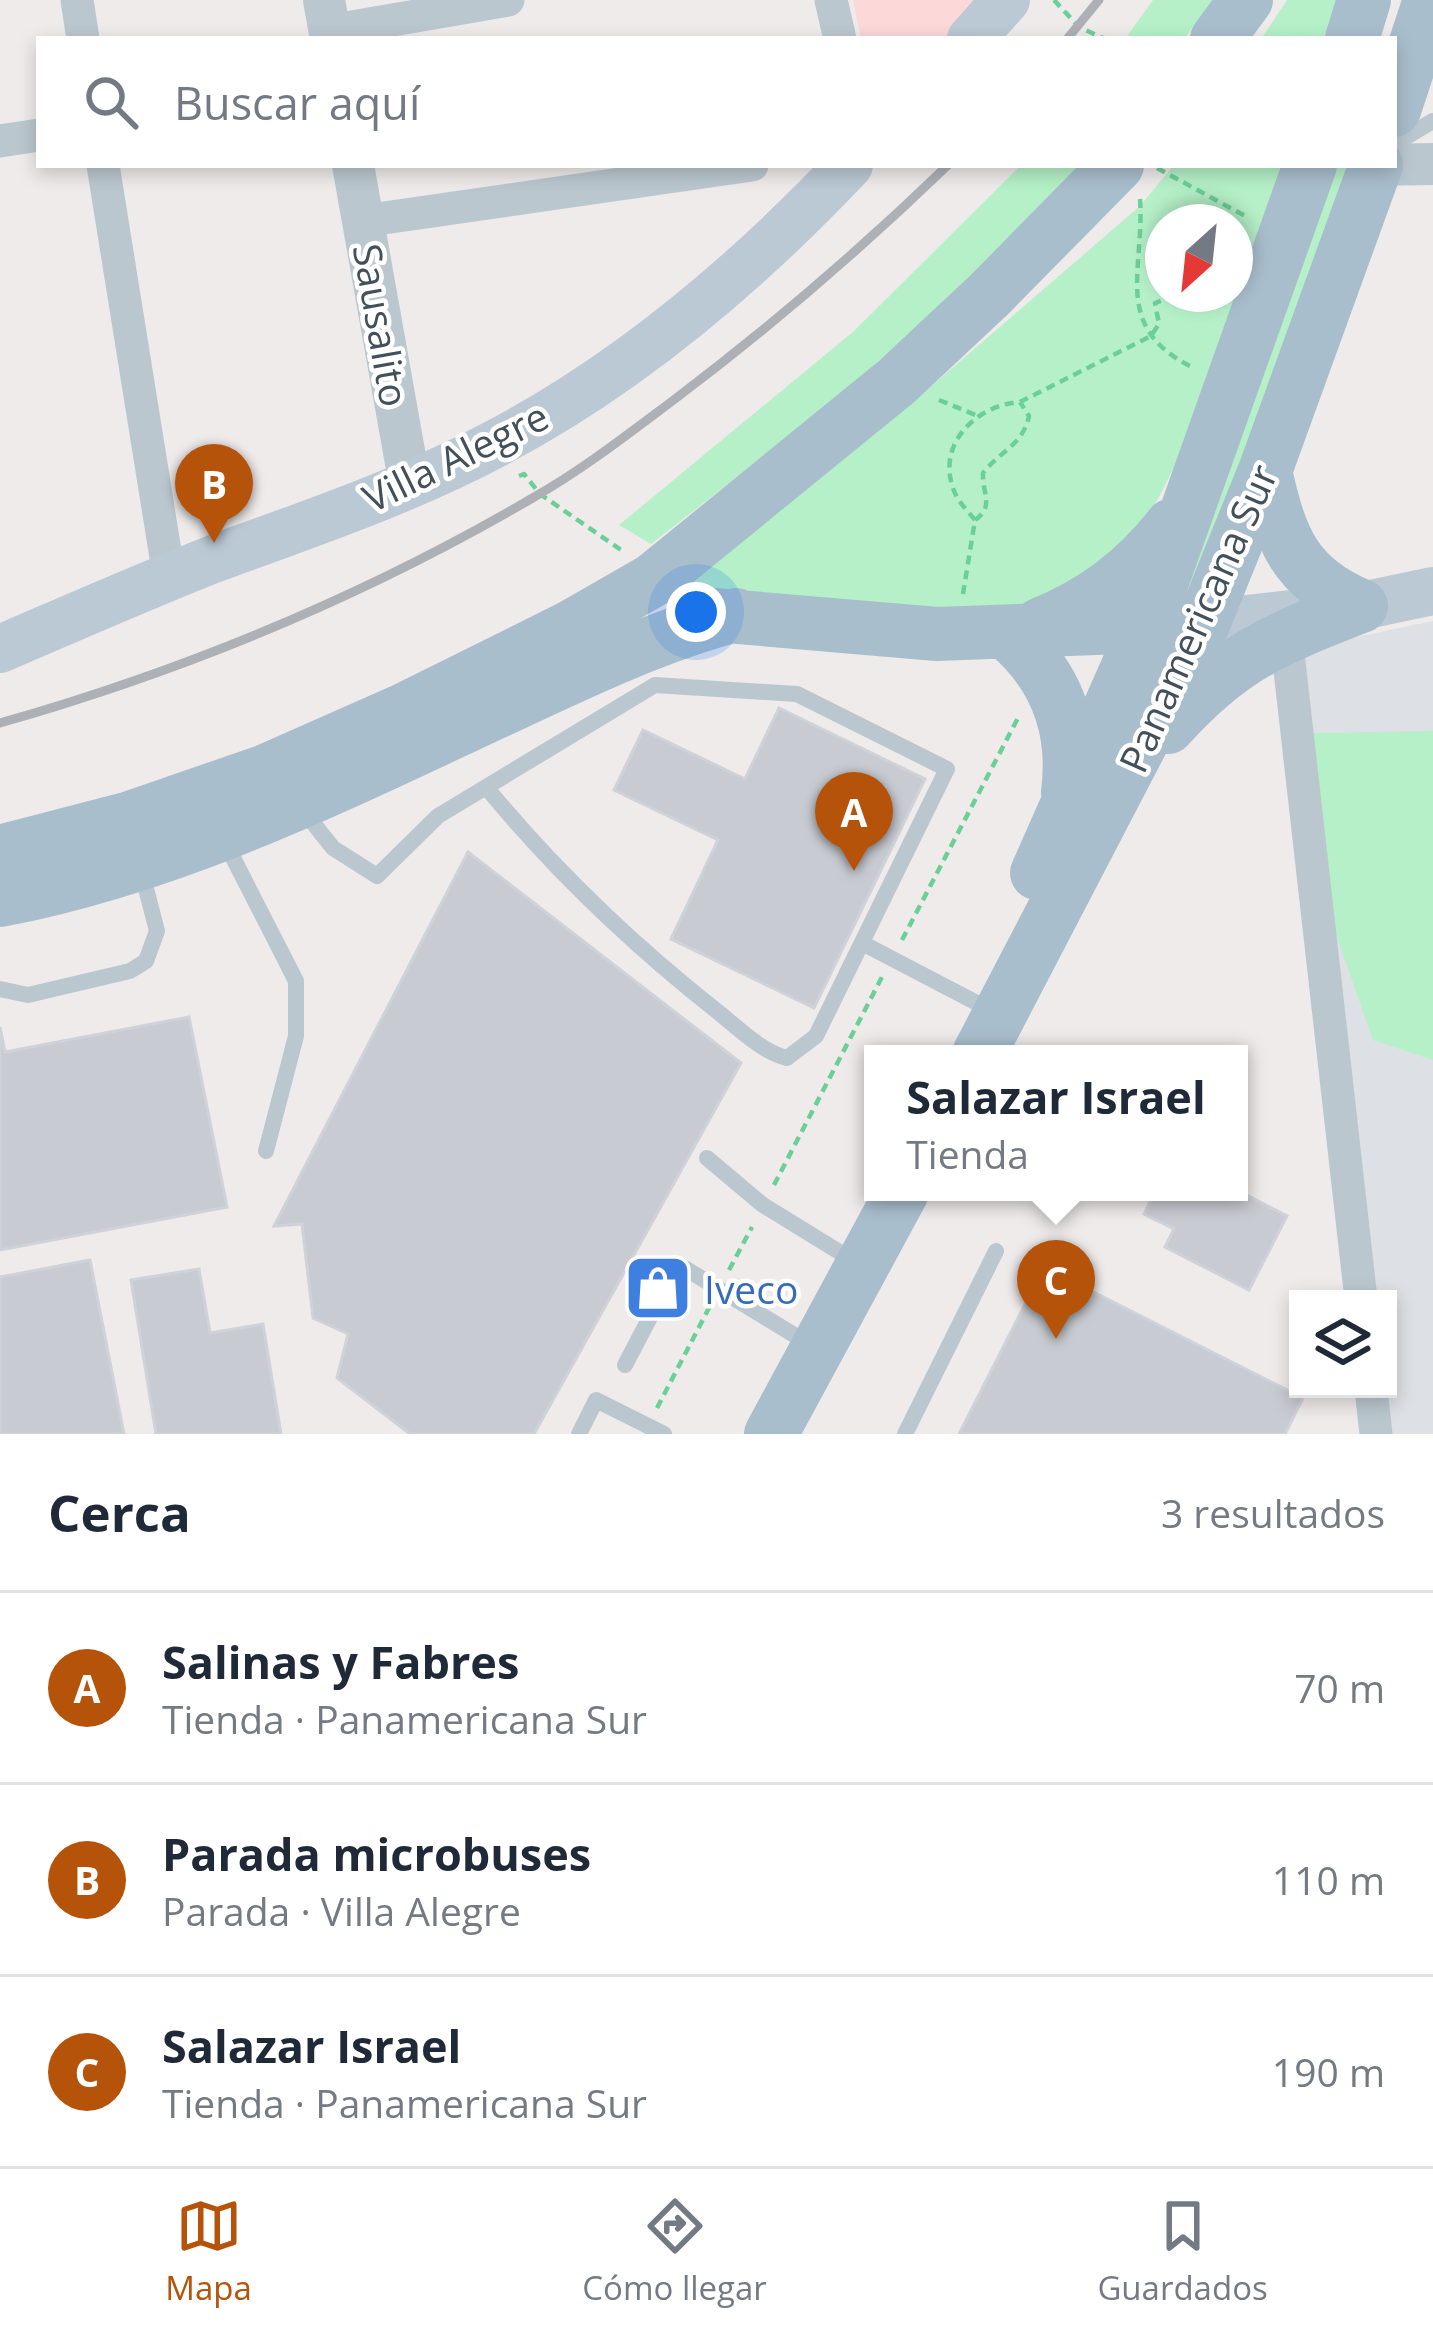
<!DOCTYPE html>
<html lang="es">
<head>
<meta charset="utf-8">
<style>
	body { margin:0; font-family:"Open Sans",sans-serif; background:#f6f6f7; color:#1f2937 }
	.controls { position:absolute; right:36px; bottom:36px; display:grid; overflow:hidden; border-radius:0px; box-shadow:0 6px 18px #0003 }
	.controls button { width:108px; height:108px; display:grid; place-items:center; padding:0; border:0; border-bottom:3px solid #e0e1e3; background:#fff; color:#1f2937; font:60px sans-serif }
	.compass { position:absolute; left:1145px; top:204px; width:108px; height:108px; border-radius:50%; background:#fff; box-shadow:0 6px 18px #0003; rotate:207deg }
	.you { position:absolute; left:696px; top:612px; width:42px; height:42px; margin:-30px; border:9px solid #fff; border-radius:50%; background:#1a73e8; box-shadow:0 0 0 18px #1a73e833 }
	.badge { display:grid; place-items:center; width:78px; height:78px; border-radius:50%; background:#b45309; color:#fff; font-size:39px; font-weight:700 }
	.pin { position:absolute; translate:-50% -99px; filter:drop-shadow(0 3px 6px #0008) }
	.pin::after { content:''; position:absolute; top:63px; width:42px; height:36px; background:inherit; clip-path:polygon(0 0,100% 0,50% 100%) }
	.popup { position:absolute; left:864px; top:1045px; width:384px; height:156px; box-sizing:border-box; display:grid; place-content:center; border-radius:0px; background:#fff; filter:drop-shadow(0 3px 9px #0005); font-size:39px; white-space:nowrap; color:#747a83 }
	.popup b { font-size:45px; color:#1f2937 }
	.popup::after { content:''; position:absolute; left:50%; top:100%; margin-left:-24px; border:24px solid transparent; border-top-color:#fff }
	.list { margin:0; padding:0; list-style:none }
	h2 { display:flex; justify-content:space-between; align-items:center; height:156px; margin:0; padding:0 48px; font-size:51px }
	h2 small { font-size:39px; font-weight:400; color:#747a83 }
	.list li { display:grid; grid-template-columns:78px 1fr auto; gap:36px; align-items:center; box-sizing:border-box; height:192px; padding:0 48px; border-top:3px solid #e0e1e3 }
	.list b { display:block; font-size:45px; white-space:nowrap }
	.list p { margin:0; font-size:39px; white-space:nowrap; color:#747a83 }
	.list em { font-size:39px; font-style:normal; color:#747a83 }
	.icon { flex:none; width:66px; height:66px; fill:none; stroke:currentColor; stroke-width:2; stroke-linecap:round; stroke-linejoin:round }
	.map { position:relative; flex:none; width:1433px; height:1434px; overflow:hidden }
	.search { position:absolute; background:#fff; box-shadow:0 6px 18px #0003; left:36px; right:36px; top:36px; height:132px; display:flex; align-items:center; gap:30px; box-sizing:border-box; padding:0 42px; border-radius:0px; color:#747a83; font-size:45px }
	.sheet { height:732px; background:#fff }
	nav { display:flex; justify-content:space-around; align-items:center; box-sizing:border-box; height:168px; border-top:3px solid #e0e1e3; background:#fff; font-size:33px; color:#747a83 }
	nav a { display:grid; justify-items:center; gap:6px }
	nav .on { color:#b45309 }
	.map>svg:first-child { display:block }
	.medical { fill:#fcd8d8 }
	.airport { fill:#dde0e4 }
	.green { fill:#b5f0c8; fill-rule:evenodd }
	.building { fill:#c8cbd1; stroke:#cfd2d8; stroke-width:3 }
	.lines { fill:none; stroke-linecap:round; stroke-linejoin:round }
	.path { stroke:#6bd097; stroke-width:4.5; stroke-dasharray:9 6; stroke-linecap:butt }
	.service { stroke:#bbc7cf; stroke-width:16 }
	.minor { stroke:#bbc7cf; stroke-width:33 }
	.tertiary { stroke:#bbc7cf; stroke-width:42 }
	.secondary { stroke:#bac9d4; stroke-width:48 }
	.primary { stroke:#a9becd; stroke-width:54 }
	.rail { stroke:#adb1b6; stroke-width:9 }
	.labels { text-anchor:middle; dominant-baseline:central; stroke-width:9; stroke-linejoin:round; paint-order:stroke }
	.street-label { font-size:39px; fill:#43505a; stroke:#fff }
	.shop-label { font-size:39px; fill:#366cbe; stroke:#fff; text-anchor:start }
</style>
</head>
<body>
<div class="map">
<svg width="1433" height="1434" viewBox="0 0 1433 1434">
	<rect width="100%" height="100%" fill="#efebeb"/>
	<path class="medical" d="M 853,0 L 986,0 L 948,39 L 861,39 Z"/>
	<path class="airport" d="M 1433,621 L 1433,1434 L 1387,1434 L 1383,1389 L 1388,1389 L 1388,1299 L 1376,1299 L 1304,648 Z"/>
	<path class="green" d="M 1153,0 L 1213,0 L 1184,39 L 1125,39 Z
		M 1287,0 L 1339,0 L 1327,39 L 1261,39 Z
		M 1021,165 L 1085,165 L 974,275 L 839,397 L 651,544 L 619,525 L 854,331 Z
		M 1174,165 L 1286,165 L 1182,452 L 1145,524 L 1059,599 L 960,615 L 671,591 L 922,394 L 1140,206 ZM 1163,222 L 1235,222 L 1235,294 L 1163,294 Z
		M 1330,165 L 1352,165 L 1213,565 L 1178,592 Z
		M 1433,731 L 1433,1060 L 1373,1040 L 1333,926 L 1313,733 Z"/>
	<path class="building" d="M 779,708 L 925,779 L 814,1008 L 671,939 L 718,840 L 614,790 L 643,730 L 745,779 Z
		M 468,852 L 741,1063 L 534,1434 L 410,1434 L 337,1378 L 348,1334 L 313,1318 L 302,1224 L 274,1226 Z
		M 189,1017 L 227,1207 L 0,1250 L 0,1027 L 5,1052 Z
		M 1239,1191 L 1287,1216 L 1249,1290 L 1165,1247 L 1174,1229 L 1144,1214 L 1155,1192 Z
		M 90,1260 L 124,1434 L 0,1434 L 0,1277 Z
		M 1044,1267 L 1303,1398 L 1285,1434 L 959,1434 Z
		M 199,1269 L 210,1333 L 263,1324 L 281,1434 L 156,1434 L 131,1280 Z"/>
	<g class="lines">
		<path class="path" d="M 1054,0 L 1079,27 L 1105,39
			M 1157,168 L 1247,217
			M 1140,199 C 1145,270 1111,327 1192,367
			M 939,400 L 978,416
			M 519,476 L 524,474 L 540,494 L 624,552
			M 975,520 C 995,506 982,494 983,473 C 1000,451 1023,445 1029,416 L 1020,402
			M 963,594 L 975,520 C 967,510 957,501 953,488 C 937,443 977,405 1020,402 L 1151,336 L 1159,324 L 1155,303 L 1179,294
			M 902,940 L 1019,716
			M 774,1185 L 882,977
			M 729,1270 L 752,1227
			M 657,1408 L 710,1306"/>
		<path class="service" d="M 1394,144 L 1433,121
			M 302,809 L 333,848 L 377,876 L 438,816 L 655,685 L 797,694 L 947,769 L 816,1036 L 787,1058 C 762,1052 738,1028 718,1012 C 633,945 555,871 486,787
			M 224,840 L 296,981 L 296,1036 L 266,1151
			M 862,943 L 975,1002
			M 0,989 L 28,995 L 130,971 L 146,961 L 157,931 L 141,869
			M 707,1158 L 763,1205 L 854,1261
			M 625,1365 L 678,1264 L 809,1344
			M 579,1434 L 596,1400 L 664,1434
			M 905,1434 L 996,1251"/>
		<path class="minor" d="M 77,0 L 83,39
			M 831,0 L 840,39
			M 329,31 L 508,0
			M 0,141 L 39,135
			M 103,165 L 169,576
			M 363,221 L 752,165
			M 1286,635 L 1361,1299
			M 1371,1389 L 1376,1434"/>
		<path class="tertiary" d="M 324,0 L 331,39
			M 353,165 L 410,485
			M 1368,165 L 1433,164"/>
		<path class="secondary" d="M 971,39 L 1006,0
			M 1203,624 L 1361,606 L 1433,591
			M 0,649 C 70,619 140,588 211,560 C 305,525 402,493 491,446 C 626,376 745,275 849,165"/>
		<path class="primary" d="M 1217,39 L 1246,0
			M 1352,39 L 1364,0
			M 1394,110 L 1430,0
			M 1265,471 C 1280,538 1294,578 1361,606
			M 703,614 L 937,634 L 1177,625
			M 1039,625 C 1094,603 1136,571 1172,525
			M 1008,634 C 1057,676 1076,729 1068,792
			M 1168,727 C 1232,656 1274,640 1361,606
			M 0,852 L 130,818 L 266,771 L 404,710 L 571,627 L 653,580 L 896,382 L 989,295 L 1117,165
			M 1037,873 L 1146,626 L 1310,165
			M 0,900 C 163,869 315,797 464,727 C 553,686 642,640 736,615
			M 979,1054 L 1203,624 L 1265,471 L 1376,165
			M 771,1434 L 902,1192"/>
		<path class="rail" d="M 1067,39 L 1099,0
			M 0,723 C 186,670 369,594 536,496 C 583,469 627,435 671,402 C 768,329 860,250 948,165"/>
	</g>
	<defs>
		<g id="shop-square" transform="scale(3.45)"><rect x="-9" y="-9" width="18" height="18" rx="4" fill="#3f7fe0" stroke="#fff"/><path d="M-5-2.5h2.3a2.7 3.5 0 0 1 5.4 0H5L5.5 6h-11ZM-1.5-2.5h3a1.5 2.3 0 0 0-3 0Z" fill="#fff"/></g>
	</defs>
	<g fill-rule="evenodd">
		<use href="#shop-square" x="658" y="1288"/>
	</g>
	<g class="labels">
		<g class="street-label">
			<text transform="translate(382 325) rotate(80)">Sausalito</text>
			<text transform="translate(455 456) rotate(-26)">Villa Alegre</text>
			<text transform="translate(1197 618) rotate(-66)">Panamericana Sur</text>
		</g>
		<g class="shop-label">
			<text x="704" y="1288">Iveco</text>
		</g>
	</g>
</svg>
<div class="controls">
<button><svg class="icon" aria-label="layers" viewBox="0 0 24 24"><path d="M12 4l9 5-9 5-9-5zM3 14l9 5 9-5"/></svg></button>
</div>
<svg class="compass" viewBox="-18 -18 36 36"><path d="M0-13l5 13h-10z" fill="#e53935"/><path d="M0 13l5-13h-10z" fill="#747a83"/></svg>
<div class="you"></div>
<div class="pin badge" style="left:854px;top:871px">A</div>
<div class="pin badge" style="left:214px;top:543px">B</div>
<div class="pin badge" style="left:1056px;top:1339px">C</div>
<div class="popup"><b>Salazar Israel</b>Tienda</div>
<div class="search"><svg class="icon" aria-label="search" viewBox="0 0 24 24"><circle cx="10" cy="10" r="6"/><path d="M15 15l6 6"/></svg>Buscar aquí</div>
</div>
<section class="sheet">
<h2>Cerca<small>3 resultados</small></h2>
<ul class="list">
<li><span class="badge">A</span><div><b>Salinas y Fabres</b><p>Tienda · Panamericana Sur</p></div><em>70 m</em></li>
<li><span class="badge">B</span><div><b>Parada microbuses</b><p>Parada · Villa Alegre</p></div><em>110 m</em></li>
<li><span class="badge">C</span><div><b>Salazar Israel</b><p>Tienda · Panamericana Sur</p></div><em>190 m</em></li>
</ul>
</section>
<nav>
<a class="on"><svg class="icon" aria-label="map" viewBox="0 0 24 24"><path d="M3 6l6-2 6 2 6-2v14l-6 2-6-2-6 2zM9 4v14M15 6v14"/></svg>Mapa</a>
<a><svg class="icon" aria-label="directions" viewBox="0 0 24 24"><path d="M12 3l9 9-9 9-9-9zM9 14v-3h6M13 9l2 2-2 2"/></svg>Cómo llegar</a>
<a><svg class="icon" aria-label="saved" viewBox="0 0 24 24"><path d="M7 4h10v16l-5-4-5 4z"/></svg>Guardados</a>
</nav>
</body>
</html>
